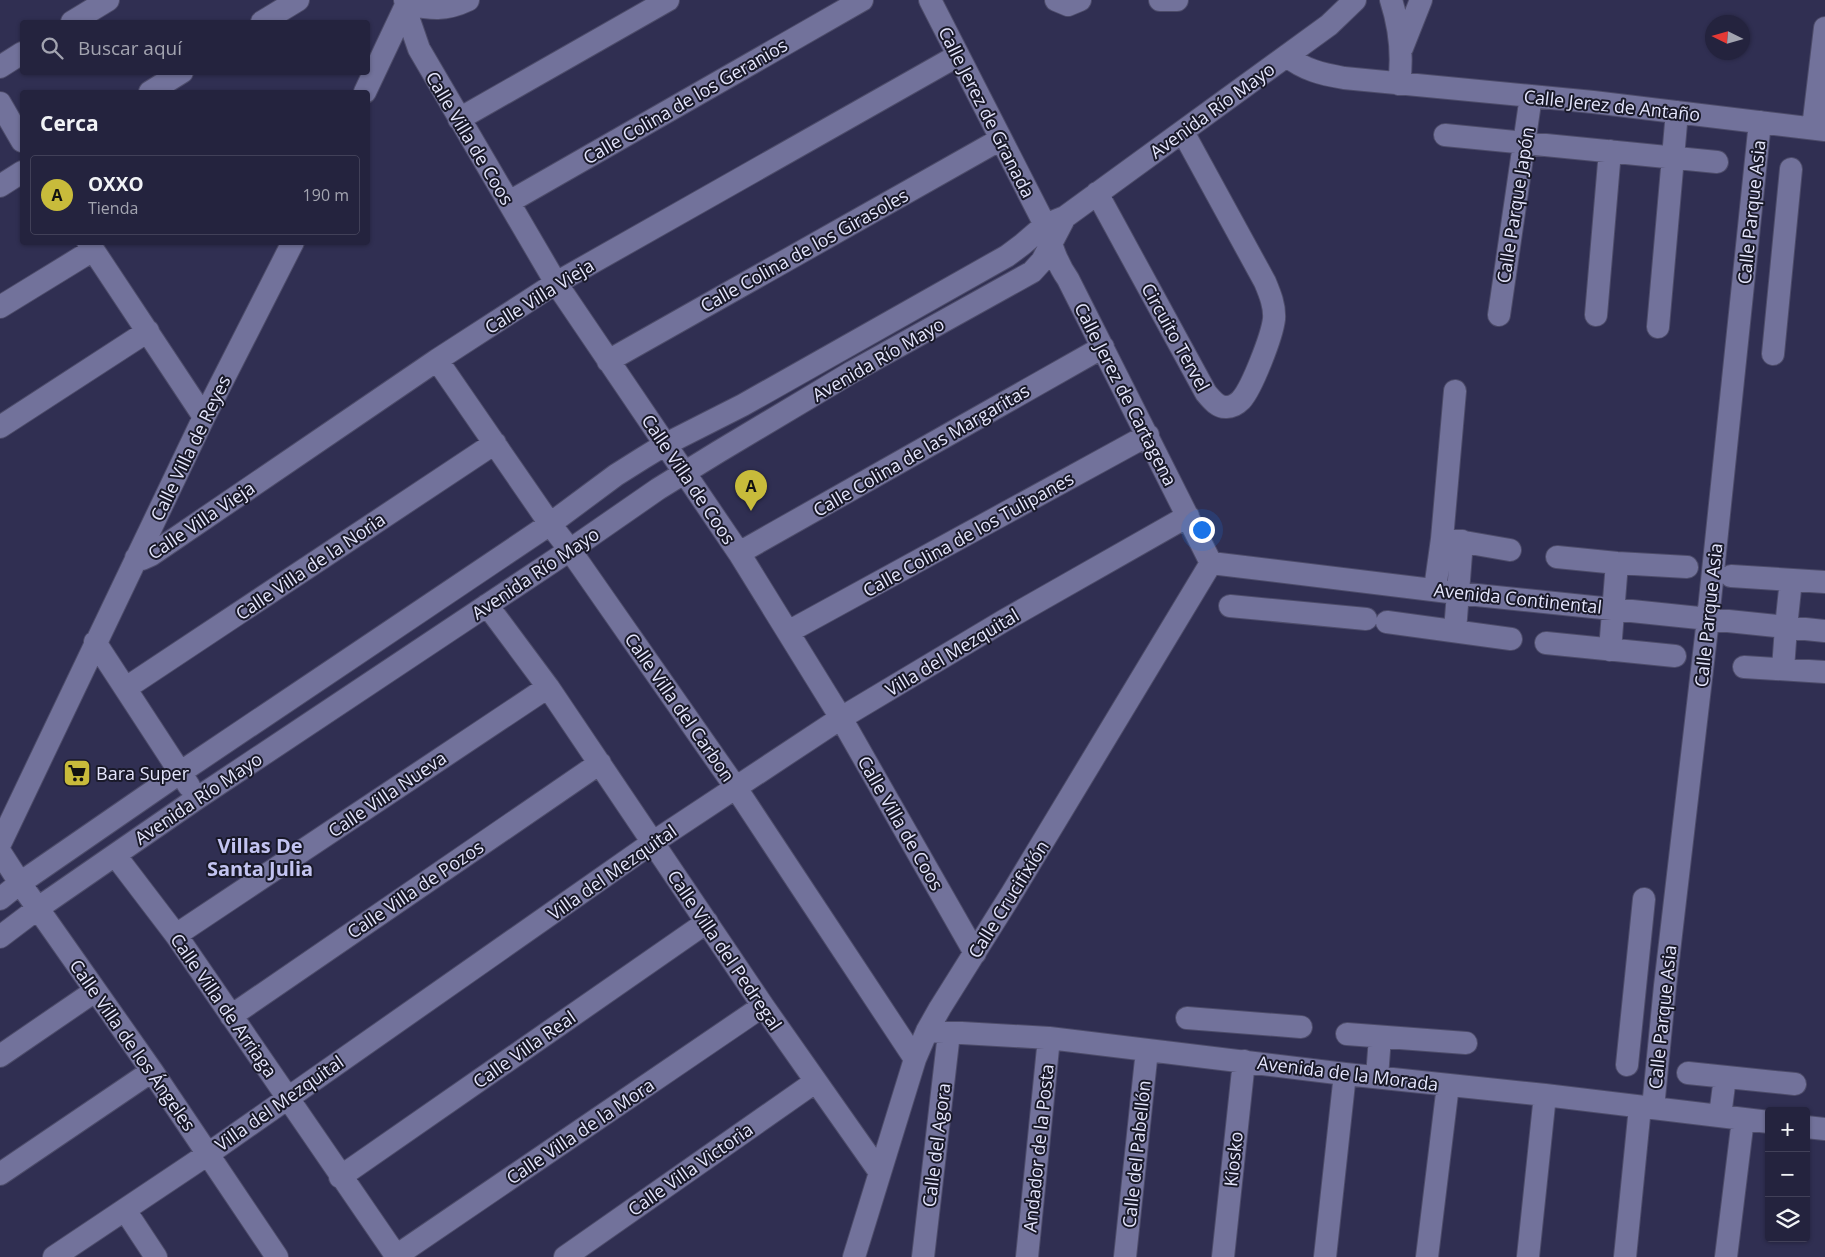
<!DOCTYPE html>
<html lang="es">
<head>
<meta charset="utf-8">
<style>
	body { margin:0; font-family:"Open Sans",sans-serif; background:#2c2b45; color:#f1f3f6 }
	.controls { position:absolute; right:15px; bottom:15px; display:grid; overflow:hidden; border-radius:5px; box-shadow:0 1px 4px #0004 }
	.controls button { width:45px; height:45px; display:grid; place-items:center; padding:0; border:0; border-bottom:1px solid #414058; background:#24233e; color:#f1f3f6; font:25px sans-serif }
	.compass { position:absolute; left:1705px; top:15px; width:45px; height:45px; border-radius:50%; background:#24233e; box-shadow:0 1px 4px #0004; rotate:275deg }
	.you { position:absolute; left:1201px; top:529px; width:18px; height:18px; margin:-12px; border:4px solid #fff; border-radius:50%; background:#1a73e8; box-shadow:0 0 0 8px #1a73e833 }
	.badge { display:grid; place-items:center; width:32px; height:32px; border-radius:50%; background:#c8bb3b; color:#111; font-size:16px; font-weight:700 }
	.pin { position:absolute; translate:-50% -41px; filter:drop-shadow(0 1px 2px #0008) }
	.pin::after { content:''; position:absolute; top:26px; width:18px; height:15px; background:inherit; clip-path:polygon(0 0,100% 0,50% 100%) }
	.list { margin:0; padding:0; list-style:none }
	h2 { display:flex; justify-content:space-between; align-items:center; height:65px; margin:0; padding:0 20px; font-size:21px }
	h2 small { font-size:16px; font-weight:400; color:#a3a4b0 }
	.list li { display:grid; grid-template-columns:32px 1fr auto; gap:15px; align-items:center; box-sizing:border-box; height:80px; margin:0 10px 10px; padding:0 10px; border:1px solid #414058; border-radius:5px }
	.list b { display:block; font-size:19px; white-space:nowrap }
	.list p { margin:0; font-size:16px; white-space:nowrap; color:#a3a4b0 }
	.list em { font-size:16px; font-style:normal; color:#a3a4b0 }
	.icon { flex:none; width:28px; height:28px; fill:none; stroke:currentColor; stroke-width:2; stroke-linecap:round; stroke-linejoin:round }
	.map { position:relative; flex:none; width:1825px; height:1257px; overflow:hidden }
	.search { position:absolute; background:#24233e; box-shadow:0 1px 4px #0004; left:20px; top:20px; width:350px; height:55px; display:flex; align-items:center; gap:12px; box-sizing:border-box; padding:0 18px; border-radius:5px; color:#a3a4b0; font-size:19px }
	.panel { position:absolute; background:#24233e; box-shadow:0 1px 4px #0004; left:20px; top:90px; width:350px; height:155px; border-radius:5px }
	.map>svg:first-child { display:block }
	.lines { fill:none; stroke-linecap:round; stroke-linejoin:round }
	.minor-casing { stroke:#4d4c6a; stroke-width:24 }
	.minor { stroke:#72729b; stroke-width:22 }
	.labels { text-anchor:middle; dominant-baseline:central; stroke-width:4; stroke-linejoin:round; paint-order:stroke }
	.street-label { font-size:18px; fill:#e5e6fd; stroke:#191929 }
	.poi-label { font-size:18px; fill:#e5e6fd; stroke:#191929; text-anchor:start }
	.quarter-label { font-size:20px; font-weight:bold; fill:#c3c4f1; stroke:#191929 }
</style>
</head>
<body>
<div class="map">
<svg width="1825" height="1257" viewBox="0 0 1825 1257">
	<rect width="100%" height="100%" fill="#302f52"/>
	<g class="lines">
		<g class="minor-casing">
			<path id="minor" d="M 405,0 L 409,20 L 419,49 L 556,283 L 739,553 L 841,718 L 975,953
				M 930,0 L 1045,225 C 1051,244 1056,262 1068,279 L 1211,563
				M 1056,0 L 1068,5 L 1080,0
				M 1160,0 L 1177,0
				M 1391,0 C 1400,28 1403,55 1399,84
				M 407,4 C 431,9 445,11 468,0
				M 72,22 L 108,0
				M 262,22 L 298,0
				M 1402,48 L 1421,0
				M 1287,56 C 1304,70 1322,74 1344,78 L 1593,102 L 1825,130
				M 0,67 L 22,53
				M 150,92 L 182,72
				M 365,92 L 408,1
				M 0,103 L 22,141
				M 459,119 L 668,0
				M 1813,128 L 1825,28
				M 1445,135 L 1717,162
				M 0,186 L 22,172
				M 1097,193 L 1206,393 C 1211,399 1218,408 1227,407 C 1232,407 1237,404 1241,400 C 1252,388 1272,336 1274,319 C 1275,306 1270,294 1265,282 L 1183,132
				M 509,202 L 862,0
				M 88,242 L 204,417
				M 0,307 L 93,250
				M 1499,315 L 1531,96
				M 1596,315 L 1610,151
				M 1658,327 L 1677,112
				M 1773,354 L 1791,169
				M 437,360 L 550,524 L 570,550 L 736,788 L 915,1059
				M 608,361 L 1001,139
				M 0,427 L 148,331
				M 1447,539 L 1510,550
				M 739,553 L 1103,347
				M 1557,557 L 1617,563 L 1687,567
				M 136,558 L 142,559 L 151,555 L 437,360 L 556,283 L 957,56
				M 1211,563 L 1457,593 L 1825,631
				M 1731,576 L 1825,582
				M 1435,589 L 1442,539 L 1455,391
				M 487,605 L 548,687 L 763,1006 L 879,1171
				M 1230,606 L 1366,619
				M 1387,622 L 1511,639
				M 1455,631 L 1462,541
				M 788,632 L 1148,435
				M 95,642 L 189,786
				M 1546,643 L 1675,656
				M 1610,650 L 1617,563
				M 1744,667 L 1825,672
				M 1783,669 L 1786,627 L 1791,580
				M 126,688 L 495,443
				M 0,844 L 204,417 L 293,242
				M 0,852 L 20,883 L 152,1071 L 277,1257
				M 115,855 L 176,935 L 397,1257
				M 0,899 L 20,883 L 181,772 L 550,524 L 616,475 L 643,458 L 666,444 L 743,405 L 1007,256 L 1023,244 L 1045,225 L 1065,217 L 1329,25 L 1355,0
				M 176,935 L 548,687
				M 0,937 L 41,906 L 196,799 L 570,550 L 658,489 L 718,452 L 852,372 L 1032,272 L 1042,261 L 1065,217
				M 231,1016 L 600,763
				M 1187,1018 L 1301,1027
				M 927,1031 L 1049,1038 L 1345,1074 L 1545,1095 L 1769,1122
				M 1347,1034 L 1466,1043
				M 0,1056 L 95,991
				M 1627,1065 L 1644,899
				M 1688,1073 L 1795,1084
				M 1377,1077 L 1380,1037
				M 1653,1108 L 1665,986 L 1708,619 L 1760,122
				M 1720,1116 L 1725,1077
				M 1806,1127 L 1825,1129
				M 0,1174 L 152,1071
				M 340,1177 L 707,922
				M 125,1210 L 156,1257
				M 396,1256 L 763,1006
				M 54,1257 L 208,1154 L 652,843 L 841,718 L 1005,620 L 1188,516
				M 565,1257 L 815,1082
				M 854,1257 L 915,1059 L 927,1031 L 940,1008 L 1012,893 L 1211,563
				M 923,1257 L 949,1033
				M 1027,1257 L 1049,1038
				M 1125,1257 L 1147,1050
				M 1223,1257 L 1244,1061
				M 1325,1257 L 1345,1074
				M 1427,1257 L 1448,1085
				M 1528,1257 L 1545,1095
				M 1625,1257 L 1640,1107
				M 1726,1257 L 1743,1119"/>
		</g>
		<use href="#minor" class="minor"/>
	</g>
	<defs>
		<g id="supermarket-square" transform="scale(1.4375)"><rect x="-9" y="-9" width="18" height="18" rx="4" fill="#c8bb3b" stroke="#191929"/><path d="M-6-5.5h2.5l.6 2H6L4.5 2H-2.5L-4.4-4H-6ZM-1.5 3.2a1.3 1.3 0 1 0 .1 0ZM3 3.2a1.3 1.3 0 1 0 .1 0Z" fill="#111"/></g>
	</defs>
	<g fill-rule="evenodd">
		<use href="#supermarket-square" x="77" y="773"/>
	</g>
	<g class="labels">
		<g class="street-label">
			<text transform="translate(685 101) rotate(-30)">Calle Colina de los Geranios</text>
			<text transform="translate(1612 105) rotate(6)">Calle Jerez de Antaño</text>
			<text transform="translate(1212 110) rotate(-36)">Avenida Río Mayo</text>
			<text transform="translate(987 112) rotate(63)">Calle Jerez de Granada</text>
			<text transform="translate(470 138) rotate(59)">Calle Villa de Coos</text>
			<text transform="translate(1515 205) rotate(-81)">Calle Parque Japón</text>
			<text transform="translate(1751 212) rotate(-84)">Calle Parque Asia</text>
			<text transform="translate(804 250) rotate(-29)">Calle Colina de los Girasoles</text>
			<text transform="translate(539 296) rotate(-32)">Calle Villa Vieja</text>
			<text transform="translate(1176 337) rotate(61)">Circuito Tervel</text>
			<text transform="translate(878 359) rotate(-30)">Avenida Río Mayo</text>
			<text transform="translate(1126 394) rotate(63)">Calle Jerez de Cartagena</text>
			<text transform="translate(190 448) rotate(-64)">Calle Villa de Reyes</text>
			<text transform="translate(921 450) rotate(-30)">Calle Colina de las Margaritas</text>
			<text transform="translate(689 479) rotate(56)">Calle Villa de Coos</text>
			<text transform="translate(201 520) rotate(-34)">Calle Villa Vieja</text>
			<text transform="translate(968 534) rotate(-29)">Calle Colina de los Tulipanes</text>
			<text transform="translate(310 566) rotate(-34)">Calle Villa de la Noria</text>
			<text transform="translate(535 573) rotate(-34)">Avenida Río Mayo</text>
			<text transform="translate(1518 598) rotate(6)">Avenida Continental</text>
			<text transform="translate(1708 615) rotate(-84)">Calle Parque Asia</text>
			<text transform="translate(952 652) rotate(-31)">Villa del Mezquital</text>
			<text transform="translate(680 707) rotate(55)">Calle Villa del Carbon</text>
			<text transform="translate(387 794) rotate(-34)">Calle Villa Nueva</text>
			<text transform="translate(198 798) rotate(-34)">Avenida Río Mayo</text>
			<text transform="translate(901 823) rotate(60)">Calle Villa de Coos</text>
			<text transform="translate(612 872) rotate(-35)">Villa del Mezquital</text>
			<text transform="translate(415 889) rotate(-34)">Calle Villa de Pozos</text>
			<text transform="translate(1008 899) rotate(-58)">Calle Crucifixión</text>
			<text transform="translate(725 950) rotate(56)">Calle Villa del Pedregal</text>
			<text transform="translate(224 1005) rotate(55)">Calle Villa de Arriaga</text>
			<text transform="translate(1662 1017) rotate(-84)">Calle Parque Asia</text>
			<text transform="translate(133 1045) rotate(55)">Calle Villa de los Ángeles</text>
			<text transform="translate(524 1049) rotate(-35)">Calle Villa Real</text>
			<text transform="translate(1348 1073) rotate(7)">Avenida de la Morada</text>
			<text transform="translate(279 1103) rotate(-35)">Villa del Mezquital</text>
			<text transform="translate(580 1131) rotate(-34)">Calle Villa de la Mora</text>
			<text transform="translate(936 1145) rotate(-83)">Calle del Agora</text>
			<text transform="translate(1038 1148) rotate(-84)">Andador de la Posta</text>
			<text transform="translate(1136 1154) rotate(-84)">Calle del Pabellón</text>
			<text transform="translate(1233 1159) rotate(-84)">Kiosko</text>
			<text transform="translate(690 1169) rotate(-35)">Calle Villa Victoria</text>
		</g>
		<g class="poi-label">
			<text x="96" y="773">Bara Super</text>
		</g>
		<g class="quarter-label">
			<text x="260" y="845">Villas De<tspan x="260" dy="23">Santa Julia</tspan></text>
		</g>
	</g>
</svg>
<div class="controls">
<button>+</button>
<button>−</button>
<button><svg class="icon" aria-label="layers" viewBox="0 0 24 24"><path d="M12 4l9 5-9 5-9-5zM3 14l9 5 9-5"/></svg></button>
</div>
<svg class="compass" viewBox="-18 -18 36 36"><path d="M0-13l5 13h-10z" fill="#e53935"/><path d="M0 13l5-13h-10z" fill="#a3a4b0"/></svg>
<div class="you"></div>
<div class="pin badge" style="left:751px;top:511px">A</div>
<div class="search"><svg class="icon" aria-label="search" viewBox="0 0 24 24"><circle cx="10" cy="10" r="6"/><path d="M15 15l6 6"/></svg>Buscar aquí</div>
<section class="panel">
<h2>Cerca<small></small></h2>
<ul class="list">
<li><span class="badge">A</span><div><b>OXXO</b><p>Tienda</p></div><em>190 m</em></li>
</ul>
</section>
</div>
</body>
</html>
